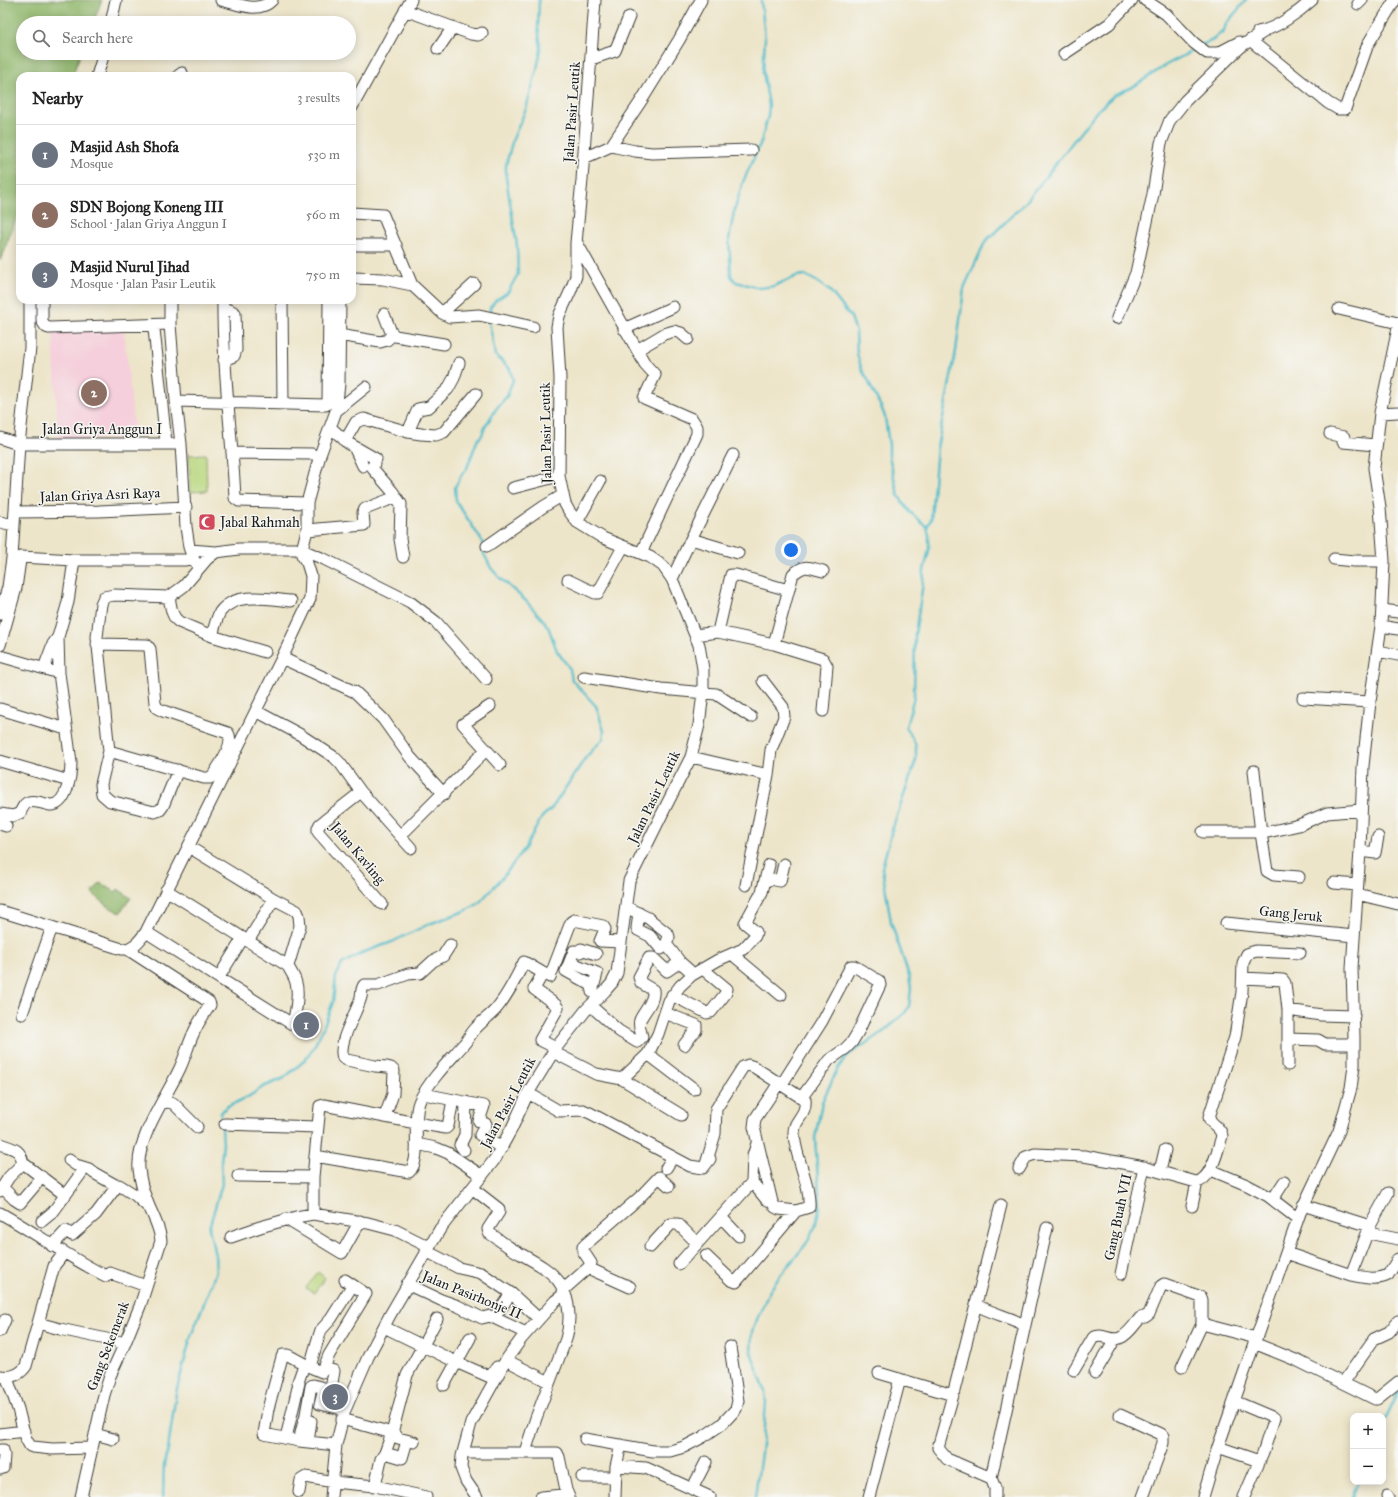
<!DOCTYPE html>
<html lang="en">
<head>
<meta charset="utf-8">
<style>
	body { margin:0; font-family:"IM FELL Great Primer",serif; background:#f6f6f6; color:#222 }
	.controls { position:absolute; right:12px; bottom:12px; display:grid; overflow:hidden; border-radius:8px; box-shadow:0 2px 10px #0003 }
	.controls button { width:36px; height:36px; display:grid; place-items:center; padding:0; border:0; border-bottom:1px solid #e0e0e0; background:#fff; color:#222; font:20px sans-serif }
	.you { position:absolute; left:791px; top:550px; width:14px; height:14px; margin:-10px; border:3px solid #fff; border-radius:50%; background:#1a73e8; box-shadow:0 0 0 6px #1a73e833 }
	.badge { display:grid; place-items:center; width:26px; height:26px; border-radius:50%; background:#1a73e8; color:#fff; font-size:13px; font-weight:700 }
	.pin { position:absolute; translate:-50% -50%; border:2px solid #fff; box-shadow:0 1px 4px #0006 }
	.list { margin:0; padding:0; list-style:none }
	h2 { display:flex; justify-content:space-between; align-items:center; height:52px; margin:0; padding:0 16px; font-size:17px }
	h2 small { font-size:13px; font-weight:400; color:#767676 }
	.list li { display:grid; grid-template-columns:26px 1fr auto; gap:12px; align-items:center; box-sizing:border-box; height:60px; padding:0 16px; border-top:1px solid #e0e0e0 }
	.list b { display:block; font-size:15px; white-space:nowrap }
	.list p { margin:0; font-size:13px; white-space:nowrap; color:#767676 }
	.list em { font-size:13px; font-style:normal; color:#767676 }
	.icon { flex:none; width:22px; height:22px; fill:none; stroke:currentColor; stroke-width:2; stroke-linecap:round; stroke-linejoin:round }
	.map { position:relative; flex:none; width:1398px; height:1497px; overflow:hidden }
	.search { position:absolute; background:#fff; box-shadow:0 2px 10px #0003; left:16px; top:16px; width:340px; height:44px; display:flex; align-items:center; gap:10px; box-sizing:border-box; padding:0 14px; border-radius:22px; color:#767676; font-size:15px }
	.panel { position:absolute; background:#fff; box-shadow:0 2px 10px #0003; left:16px; top:72px; width:340px; height:232px; border-radius:12px }
	.map>svg:first-child { display:block }
	.built { fill:#f5cfdb }
	.green { fill:#b9d77e; stroke:#6a7a4d }
	.forest { fill:#92b86d; stroke:#576a44 }
	.lines { fill:none; stroke-linecap:round; stroke-linejoin:round }
	.stream { stroke:#50bccb; stroke-width:2.5 }
	.minor-casing { stroke:#3b3a36; stroke-width:13 }
	.minor { stroke:#fff; stroke-width:11 }
	.labels { text-anchor:middle; dominant-baseline:central; stroke-width:3; stroke-linejoin:round; paint-order:stroke }
	.street-label { font-size:14px; fill:#1c1c1c; stroke:#f6f6f2 }
	.poi-label { font-size:14px; fill:#1c1c1c; stroke:#f6f6f2; text-anchor:start }
</style>
</head>
<body>
<div class="map">
<svg width="1398" height="1497" viewBox="0 0 1398 1497">
	<rect width="100%" height="100%" fill="#f6f6f2"/>
	<filter id="ink" filterUnits="userSpaceOnUse"><feTurbulence type="fractalNoise" baseFrequency=".025" numOctaves="2"/><feDisplacementMap in="SourceGraphic" scale="8" xChannelSelector="R" yChannelSelector="G"/><feConvolveMatrix kernelMatrix="1 2 1 2 8 2 1 2 1" color-interpolation-filters="sRGB"/></filter>
	<filter id="wash" filterUnits="userSpaceOnUse"><feTurbulence type="fractalNoise" baseFrequency=".012" numOctaves="4" result="noise"/><feDisplacementMap in="SourceGraphic" scale="16" xChannelSelector="R" yChannelSelector="G"/><feGaussianBlur stdDeviation="0.9" result="paint"/><feColorMatrix in="noise" values="0 0 0 0 0 0 0 0 0 0 0 0 0 0 0 0 0 1.4 0 .05"/><feComposite in="paint" operator="in"/></filter>
	<g filter="url(#wash)">
		<rect width="100%" height="100%" fill="#ede5c9"/>
		<path class="built" d="M 124,328 L 135,438 L 58,440 L 53,332 Z"/>
		<path class="green" d="M 206,454 L 207,491 L 190,492 L 189,455 Z
			M 318,1272 L 325,1278 L 314,1293 L 306,1288 Z"/>
		<path class="forest" d="M 0,0 L 102,0 L 93,23 L 23,23 L 23,53 L 81,53 L 72,76 L 20,76 L 20,209 L 0,261 Z
			M 100,883 L 116,892 L 118,889 L 131,898 L 120,913 L 109,907 L 92,893 Z"/>
		<g class="lines">
			<path class="stream" d="M 1202,45 L 1213,40 L 1222,31 L 1223,34 L 1226,24 L 1246,0
				M 490,314 L 490,308 L 495,301 L 508,292 L 518,274 L 517,245 L 506,178 L 506,165 L 513,139 L 526,109 L 537,69 L 541,49 L 538,27 L 539,0
				M 927,527 L 931,519 L 937,448 L 956,351 L 964,288 L 985,242 L 1026,202 L 1096,112 L 1113,96 L 1136,85 L 1166,65 L 1196,49
				M 1383,1424 L 1398,1392
				M 163,1497 L 164,1464 L 168,1449 L 176,1393 L 191,1336 L 208,1293 L 216,1271 L 215,1255 L 209,1228 L 222,1184 L 221,1162 L 223,1144 L 221,1113 L 226,1107 L 248,1097 L 263,1087 L 284,1078 L 304,1061 L 312,1050 L 322,1031 L 333,1002 L 336,977 L 342,964 L 364,952 L 392,942 L 429,924 L 465,911 L 478,904 L 503,877 L 525,848 L 542,817 L 552,808 L 586,757 L 603,739 L 604,731 L 596,706 L 572,680 L 570,669 L 557,651 L 549,629 L 544,621 L 526,601 L 499,577 L 491,568 L 484,554 L 482,541 L 456,501 L 455,487 L 462,474 L 467,468 L 477,441 L 482,435 L 485,427 L 496,409 L 507,396 L 513,380 L 510,369 L 495,355 L 489,321
				M 755,1497 L 763,1438 L 766,1403 L 765,1391 L 751,1352 L 752,1331 L 769,1292 L 780,1276 L 806,1244 L 815,1227 L 820,1207 L 815,1138 L 822,1102 L 838,1068 L 848,1055 L 883,1032 L 905,1013 L 909,1006 L 911,988 L 909,976 L 891,922 L 882,868 L 892,830 L 916,760 L 916,745 L 906,727 L 914,697 L 915,634 L 922,590 L 924,570 L 929,550 L 929,535 L 927,527 L 910,512 L 898,495 L 889,456 L 889,445 L 885,417 L 882,409 L 871,387 L 868,380 L 862,370 L 857,354 L 856,332 L 851,317 L 830,291 L 816,281 L 805,275 L 797,276 L 774,286 L 760,288 L 736,282 L 731,276 L 729,239 L 734,212 L 743,182 L 761,142 L 768,116 L 769,105 L 763,72 L 765,38 L 761,0
				M 1352,1497 L 1358,1482"/>
		</g>
	</g>
	<g filter="url(#ink)">
		<g class="lines">
			<g class="minor-casing">
				<path id="minor" d="M 221,0 C 237,4 259,14 272,0
					M 1145,0 L 1166,14 L 1194,43 L 1207,53 L 1218,53 L 1239,42
					M 1358,4 L 1362,0
					M 405,10 L 471,34 L 478,35 L 482,33
					M 111,23 L 116,0
					M 1258,32 C 1276,29 1299,12 1312,0
					M 1250,40 L 1328,103 L 1338,109 L 1345,109 L 1368,44 L 1395,0
					M 438,49 L 453,27
					M 1064,54 L 1109,24 L 1132,0
					M 591,59 L 615,51 L 629,17
					M 97,76 L 104,53
					M 178,76 L 182,73
					M 352,107 L 411,0
					M 611,146 L 635,151 L 652,153 L 751,150
					M 584,158 L 611,146 L 643,98 L 679,40 L 701,0
					M 352,213 L 383,215 L 412,285
					M 577,243 L 645,364 L 655,375 L 644,398 L 692,419 L 697,427 L 697,434 L 641,553
					M 352,245 L 396,245
					M 352,278 L 383,279 L 412,285 L 442,313 L 450,317 L 479,315 L 533,327
					M 42,300 L 42,321 L 46,327 L 49,328 L 170,324
					M 170,300 L 170,324 L 176,401 L 181,444 L 186,527 L 189,547 L 193,558 L 199,568
					M 223,300 C 222,366 232,432 235,498 L 239,501 L 307,503
					M 282,300 L 283,404
					M 1339,309 L 1398,323
					M 223,310 L 230,310 L 235,313 L 236,350 L 234,356 L 224,360
					M 442,313 L 474,284
					M 384,314 L 391,332 L 395,336 L 444,344
					M 1117,318 L 1136,273 L 1153,194 L 1161,143 L 1170,120 L 1185,101 L 1232,55 L 1243,45 L 1265,31
					M 154,329 L 166,443
					M 624,329 L 673,307
					M 339,335 L 380,342 L 387,340 L 393,334
					M 637,350 L 664,334 L 674,331 L 681,333 L 688,339
					M 176,401 L 326,405 L 328,402 L 329,300
					M 336,411 L 366,387
					M 1380,413 L 1398,412
					M 330,427 L 348,443 L 376,459 L 373,466 L 373,469 L 392,491 L 401,504 L 400,539 L 403,557
					M 408,432 L 418,409 L 429,407 L 448,389 L 454,378 L 459,363
					M 1330,434 L 1344,437 L 1343,442 L 1375,445
					M 0,438 L 15,443 L 22,444 L 181,444
					M 345,441 L 356,422 L 364,419 L 408,432 L 421,434 L 436,435 L 444,432 L 476,394
					M 354,447 L 363,466
					M 232,453 L 312,454
					M 513,488 L 559,476
					M 15,512 L 99,511 L 186,507
					M 0,522 L 14,525
					M 577,522 L 600,481
					M 307,530 L 364,525 L 363,512 L 365,509 L 396,497
					M 691,539 L 738,553
					M 487,546 L 543,507 L 563,495
					M 190,550 L 216,552 L 239,549 L 296,549
					M 302,550 L 324,559 L 410,602 L 436,622 L 486,679
					M 1334,559 L 1354,561 L 1384,561
					M 672,579 L 691,539 L 733,455
					M 568,580 L 595,593 L 598,593 L 623,547
					M 169,597 C 171,606 171,616 179,622 L 212,636 C 214,629 216,619 220,612 C 236,591 269,599 291,601
					M 1382,610 L 1398,612
					M 0,614 L 8,587 L 12,558 L 19,444 L 30,348 L 30,300
					M 1381,626 L 1398,629
					M 718,632 L 731,575 L 736,575 L 788,590
					M 695,635 L 718,632 L 774,644 L 823,659 L 827,666 L 823,711
					M 212,636 L 265,652
					M 97,644 L 147,645 L 150,649 L 155,703 L 157,708 L 163,711 L 228,733 C 235,743 219,766 213,775 L 210,778 L 204,778 L 109,751
					M 774,644 L 793,574 C 806,564 807,567 823,571
					M 0,645 L 16,588 L 20,560 L 21,557 L 74,560 L 185,560 L 193,558
					M 1378,651 L 1398,655
					M 0,656 L 59,673
					M 282,658 L 355,692 L 383,719 L 410,757 L 444,794
					M 44,668 L 53,644 L 58,637
					M 584,677 L 661,689 L 716,694 L 751,717
					M 763,681 L 783,707 L 784,717 L 771,750 L 768,775
					M 1303,698 L 1370,702
					M 490,706 L 463,724 L 500,765
					M 0,709 L 66,729
					M 256,711 L 299,734 L 334,757 L 340,763 L 361,792 L 411,848
					M 691,757 L 768,775 L 746,885
					M 0,761 L 69,781
					M 178,770 L 163,806 L 160,810 L 154,812 L 110,801 L 102,794 L 101,784 L 109,751 L 97,637 L 101,604 L 104,597 L 114,595 L 169,597 L 184,586 L 207,559 L 216,552
					M 1254,771 L 1261,833 L 1267,871 L 1274,875 L 1299,877
					M 361,792 L 320,824 L 318,828 L 318,832 L 382,904
					M 0,814 L 13,816 L 20,813 C 22,809 24,803 29,802 C 35,800 44,804 50,805 C 67,806 71,775 71,762 L 59,673 L 58,637 L 68,602 L 74,560
					M 0,824 L 6,826
					M 1203,832 L 1268,832 L 1299,825 L 1327,813 L 1361,810
					M 400,836 L 486,750
					M 189,847 L 274,899 L 297,911 L 299,916 L 300,926 L 288,966
					M 1360,851 L 1375,853 L 1378,837
					M 766,878 L 780,881 L 784,864
					M 1334,883 L 1357,885
					M 1357,894 L 1398,904
					M 626,907 L 648,918 L 668,934 L 669,937 L 666,944 L 680,962 L 689,970 L 692,975
					M 0,911 L 122,949 C 133,950 140,940 146,932 L 282,658 L 310,599 L 311,576 L 307,563 L 302,555 L 302,550 L 307,530 L 307,503 L 320,455 L 336,411 L 339,384 L 340,300
					M 639,913 L 637,928 L 638,930 L 650,936 L 661,949 L 666,944
					M 1226,923 L 1354,936
					M 146,932 L 292,1024 C 296,1015 299,992 296,983 C 295,977 290,971 288,966 L 166,890
					M 248,941 L 274,899
					M 732,954 L 781,995
					M 570,962 L 597,973 L 592,992
					M 543,973 L 534,989 L 556,1005 L 558,1008 L 540,1040 L 556,1048
					M 219,977 L 243,938
					M 1243,978 L 1283,980 L 1285,983 L 1288,1010 L 1321,1015 L 1354,1016
					M 593,986 L 566,971 L 574,951 L 580,952 L 581,949 L 596,954
					M 672,995 L 707,1013 L 711,1012 L 726,993 L 727,989 L 703,969
					M 591,1006 L 619,1031 L 637,1042 L 642,1037 C 641,1032 638,1025 640,1020 C 644,1011 655,1001 653,990 L 641,983 L 639,977 L 649,958 L 653,958 L 667,971 L 680,962
					M 1288,1010 L 1288,1065
					M 665,1013 L 696,1025 L 696,1030 L 684,1045
					M 22,1014 L 52,927
					M 1288,1039 L 1318,1040 L 1325,1044 L 1354,1044
					M 553,1052 L 596,1074 L 622,1079 L 681,1115
					M 648,1054 L 694,1089
					M 622,1079 L 648,1054 L 658,1034 L 669,1001 L 680,986 L 692,975 L 718,960 L 743,949 L 755,936 L 756,932 L 745,923 L 762,892 L 769,865
					M 782,1084 L 822,1021 L 851,966 L 854,966 L 879,981 L 880,985 L 858,1032 L 852,1042 L 845,1049 L 829,1060 L 802,1097
					M 528,1093 L 559,1111 L 583,1110 L 590,1113 L 690,1166 L 703,1168 L 710,1159
					M 424,1094 L 484,1106 L 479,1121 L 486,1124 L 480,1135 L 502,1148
					M 162,1103 L 168,1102 L 173,1103 L 197,1127
					M 385,1116 L 393,1094 L 394,1071 L 391,1068 L 387,1067 L 375,1066 L 347,1060 L 343,1058 C 337,1042 357,1013 361,997 C 362,992 361,989 364,985 L 378,985 L 408,974 L 420,973 L 433,961 L 443,956 L 450,945
					M 225,1124 L 317,1127
					M 0,1144 C 13,1149 20,1148 23,1163 L 65,1195
					M 416,1144 L 436,1148 L 448,1153 L 482,1176
					M 464,1150 L 460,1145 L 465,1135 L 466,1102
					M 315,1156 L 409,1172 C 423,1160 411,1117 420,1100 C 430,1080 448,1062 463,1045 C 468,1040 471,1033 476,1028 C 482,1021 490,1016 496,1009 C 508,995 516,978 524,962 L 550,977 L 571,922 L 574,920 L 603,926 L 605,929 L 600,941 L 621,942
					M 69,1160 L 76,1165 L 89,1169 L 94,1173 L 117,1186 L 119,1185 L 135,1195 L 148,1207
					M 706,1164 L 715,1134 L 716,1109 L 743,1067 L 748,1065 L 754,1067 L 805,1100 C 807,1117 793,1119 794,1134 C 795,1157 811,1185 809,1207 L 796,1211 L 779,1209 L 775,1207 L 772,1202 L 766,1199 L 752,1182 L 753,1156 L 757,1143
					M 666,1168 L 673,1157
					M 1019,1169 L 1026,1157 L 1035,1154 L 1084,1156 L 1139,1166 L 1196,1182 C 1212,1180 1218,1148 1222,1136 C 1221,1126 1210,1125 1209,1117 L 1235,1037 L 1242,992 L 1243,963 L 1247,954 L 1256,951 L 1300,953
					M 1211,1170 L 1247,1185 L 1268,1196 L 1298,1219
					M 1160,1171 L 1165,1150
					M 238,1176 L 313,1177
					M 2,1187 L 14,1199 L 20,1203 L 42,1177
					M 472,1188 L 499,1209 L 499,1212 L 488,1229 L 489,1233 C 497,1238 504,1244 512,1249 C 527,1258 552,1269 561,1285 C 570,1301 571,1322 566,1339 L 536,1418 L 525,1452
					M 0,1191 L 9,1177 L 23,1163
					M 1273,1199 L 1284,1182
					M 772,1202 L 754,1127 L 755,1119 L 779,1083
					M 1303,1205 L 1370,1226
					M 1192,1206 L 1197,1182
					M 0,1213 C 36,1233 69,1258 106,1276 L 110,1273 L 146,1286
					M 313,1214 L 313,1177 L 320,1106 L 324,1105 L 416,1123 L 446,1128 L 448,1126 L 453,1100
					M 721,1217 L 739,1236
					M 286,1219 L 342,1253 L 360,1221
					M 42,1221 L 53,1212 L 85,1168
					M 1368,1233 L 1398,1239
					M 231,1237 L 260,1227 L 296,1217 L 313,1214 L 368,1223 L 395,1230 L 429,1247
					M 52,1246 L 66,1231 L 72,1235 L 96,1214 L 117,1186
					M 650,1247 L 671,1224 L 678,1224 L 697,1243
					M 426,1251 L 459,1268 L 481,1273 L 512,1294 L 507,1299 L 494,1318
					M 1286,1253 L 1351,1275 L 1370,1226 L 1388,1193
					M 706,1256 L 731,1280 L 736,1282 L 796,1211
					M 679,1264 L 752,1182
					M 588,1268 L 630,1287
					M 1121,1274 L 1144,1167
					M 1351,1275 C 1362,1277 1377,1281 1388,1275 L 1398,1259
					M 407,1284 L 441,1300 L 458,1306 L 482,1318 L 490,1316 L 526,1333
					M 563,1290 L 588,1268 L 591,1263 L 583,1251 L 583,1247 L 586,1244 L 639,1198 L 659,1177 L 669,1186
					M 512,1294 L 539,1319
					M 976,1305 C 992,1313 1008,1317 1025,1325 L 1047,1228
					M 38,1323 L 60,1329 L 125,1343
					M 1202,1324 L 1256,1338
					M 384,1327 L 456,1362 L 490,1377 L 497,1367
					M 0,1331 L 5,1320
					M 1254,1343 L 1298,1361 L 1375,1399 L 1377,1399 L 1398,1382
					M 506,1360 L 549,1382
					M 310,1367 L 288,1355 L 283,1355 L 282,1357 L 268,1409 L 264,1434 L 299,1441 L 336,1445
					M 324,1368 L 329,1355 L 366,1294 L 345,1280
					M 1074,1370 L 1093,1338 C 1102,1332 1110,1342 1120,1338 C 1128,1335 1135,1324 1140,1318 L 1145,1317 L 1149,1314 L 1161,1286 L 1164,1284 L 1201,1297 L 1202,1300 L 1202,1324 L 1182,1367
					M 879,1373 L 953,1395 L 938,1448 L 947,1459 L 991,1478 L 995,1488 L 995,1497
					M 1095,1373 L 1115,1339
					M 0,1376 C 11,1378 20,1375 26,1366 L 54,1266 L 64,1253
					M 7,1378 L 18,1409 L 25,1437 L 30,1446 L 33,1447 L 52,1449 L 91,1448
					M 1343,1383 L 1374,1339 L 1389,1332 L 1398,1321
					M 444,1385 L 470,1338
					M 953,1395 L 1001,1205
					M 1234,1401 L 1274,1418 L 1263,1453 L 1244,1497
					M 345,1410 L 320,1404 L 324,1388 L 331,1389 L 334,1371 L 324,1368 L 322,1372 L 310,1367 L 317,1342 L 321,1330 L 331,1319 L 352,1286
					M 1120,1415 L 1161,1434 L 1163,1436 L 1163,1443 L 1143,1497
					M 342,1419 L 392,1433 L 396,1435 L 398,1438 L 414,1442
					M 305,1420 L 311,1421 L 308,1442
					M 0,1434 L 24,1431
					M 95,1434 L 113,1439
					M 286,1438 L 299,1383 L 298,1382 L 304,1365
					M 585,1439 L 653,1451 L 670,1451 L 684,1447 L 703,1437 L 722,1424 L 736,1409 L 738,1401 L 730,1347
					M 299,1441 L 304,1421 L 305,1420 L 311,1386 L 313,1385 L 324,1388
					M 1218,1447 L 1259,1461
					M 0,1450 L 3,1450 L 4,1455 L 3,1468 L 0,1469
					M 385,1453 L 402,1458 L 407,1441
					M 470,1453 L 557,1453 L 559,1457 L 566,1490 L 569,1497
					M 616,1466 L 646,1468 L 710,1497
					M 582,1477 L 616,1477
					M 991,1478 L 1025,1325
					M 375,1486 L 381,1459 L 385,1453 L 392,1433 L 407,1375 L 437,1319
					M 692,1489 L 706,1462
					M 299,1492 L 301,1480 L 306,1477 L 333,1482 L 375,1486 L 426,1497
					M 1387,1496 L 1388,1497
					M 81,1497 L 104,1395 L 110,1376 L 125,1343 L 140,1306 L 161,1241 C 160,1226 152,1215 147,1201 C 143,1191 140,1179 139,1169 C 136,1139 167,1096 180,1068 C 186,1055 189,1041 196,1028 C 200,1020 205,1013 210,1005 L 209,1002 L 127,949
					M 331,1497 L 336,1445 L 345,1410 L 368,1357 L 390,1315 L 440,1229 L 495,1159 L 512,1128 L 528,1093 L 555,1049 L 586,1010 L 605,991 L 612,983 L 617,973 L 629,881 L 667,804 L 691,757 L 699,725 L 703,693 L 703,669 L 699,645 L 695,635 L 672,579 L 663,566 L 650,557 L 603,538 L 577,522 L 569,511 L 565,504 L 559,476 L 560,378 L 557,327 L 559,316 L 571,290 L 576,276 L 576,243 L 582,180 L 595,0
					M 477,1497 L 466,1481 L 461,1468 L 462,1456 L 471,1423 L 506,1360 L 522,1338 L 555,1301 L 564,1294
					M 541,1497 L 563,1495 L 567,1493
					M 615,1497 L 616,1466 L 621,1445
					M 869,1497 L 900,1379
					M 1203,1497 L 1218,1447 L 1300,1213 L 1339,1131 L 1351,1088 L 1354,1066 L 1354,1037 L 1352,968 L 1360,851 L 1363,766 L 1370,702 L 1381,626 L 1384,561 L 1380,507 L 1374,468 L 1380,413 L 1398,328"/>
			</g>
			<use href="#minor" class="minor"/>
		</g>
	</g>
	<defs>
		<g id="mosque-square" transform="scale(0.9)"><rect x="-9" y="-9" width="18" height="18" rx="4" fill="#d1495b" stroke="#f6f6f2"/><path d="M3.5-4.9A6 6 0 1 0 3.5 4.9A5 5 0 1 1 3.5-4.9Z" fill="#fff"/></g>
	</defs>
	<g fill-rule="evenodd">
		<use href="#mosque-square" x="207" y="522"/>
	</g>
	<g class="labels">
		<g class="street-label">
			<text transform="translate(572 112) rotate(-86)">Jalan Pasir Leutik</text>
			<text x="102" y="429">Jalan Griya Anggun I</text>
			<text transform="translate(546 433) rotate(-91)">Jalan Pasir Leutik</text>
			<text transform="translate(100 495) rotate(-2)">Jalan Griya Asri Raya</text>
			<text transform="translate(654 797) rotate(-64)">Jalan Pasir Leutik</text>
			<text transform="translate(358 853) rotate(50)">Jalan Kavling</text>
			<text transform="translate(1291 914) rotate(6)">Gang Jeruk</text>
			<text transform="translate(508 1103) rotate(-62)">Jalan Pasir Leutik</text>
			<text transform="translate(1118 1217) rotate(-78)">Gang Buah VII</text>
			<text transform="translate(472 1295) rotate(22)">Jalan Pasirhonje II</text>
			<text transform="translate(108 1346) rotate(-69)">Gang Sekemerak</text>
		</g>
		<g class="poi-label">
			<text x="220" y="522">Jabal Rahmah</text>
		</g>
	</g>
</svg>
<div class="controls">
<button>+</button>
<button>−</button>
</div>
<div class="you"></div>
<div class="pin badge" style="left:306px;top:1025px;background:#6b7280">1</div>
<div class="pin badge" style="left:94px;top:393px;background:#8d6e63">2</div>
<div class="pin badge" style="left:335px;top:1397px;background:#6b7280">3</div>
<div class="search"><svg class="icon" aria-label="search" viewBox="0 0 24 24"><circle cx="10" cy="10" r="6"/><path d="M15 15l6 6"/></svg>Search here</div>
<section class="panel">
<h2>Nearby<small>3 results</small></h2>
<ul class="list">
<li><span class="badge" style="background:#6b7280">1</span><div><b>Masjid Ash Shofa</b><p>Mosque</p></div><em>530 m</em></li>
<li><span class="badge" style="background:#8d6e63">2</span><div><b>SDN Bojong Koneng III</b><p>School · Jalan Griya Anggun I</p></div><em>560 m</em></li>
<li><span class="badge" style="background:#6b7280">3</span><div><b>Masjid Nurul Jihad</b><p>Mosque · Jalan Pasir Leutik</p></div><em>750 m</em></li>
</ul>
</section>
</div>
</body>
</html>
